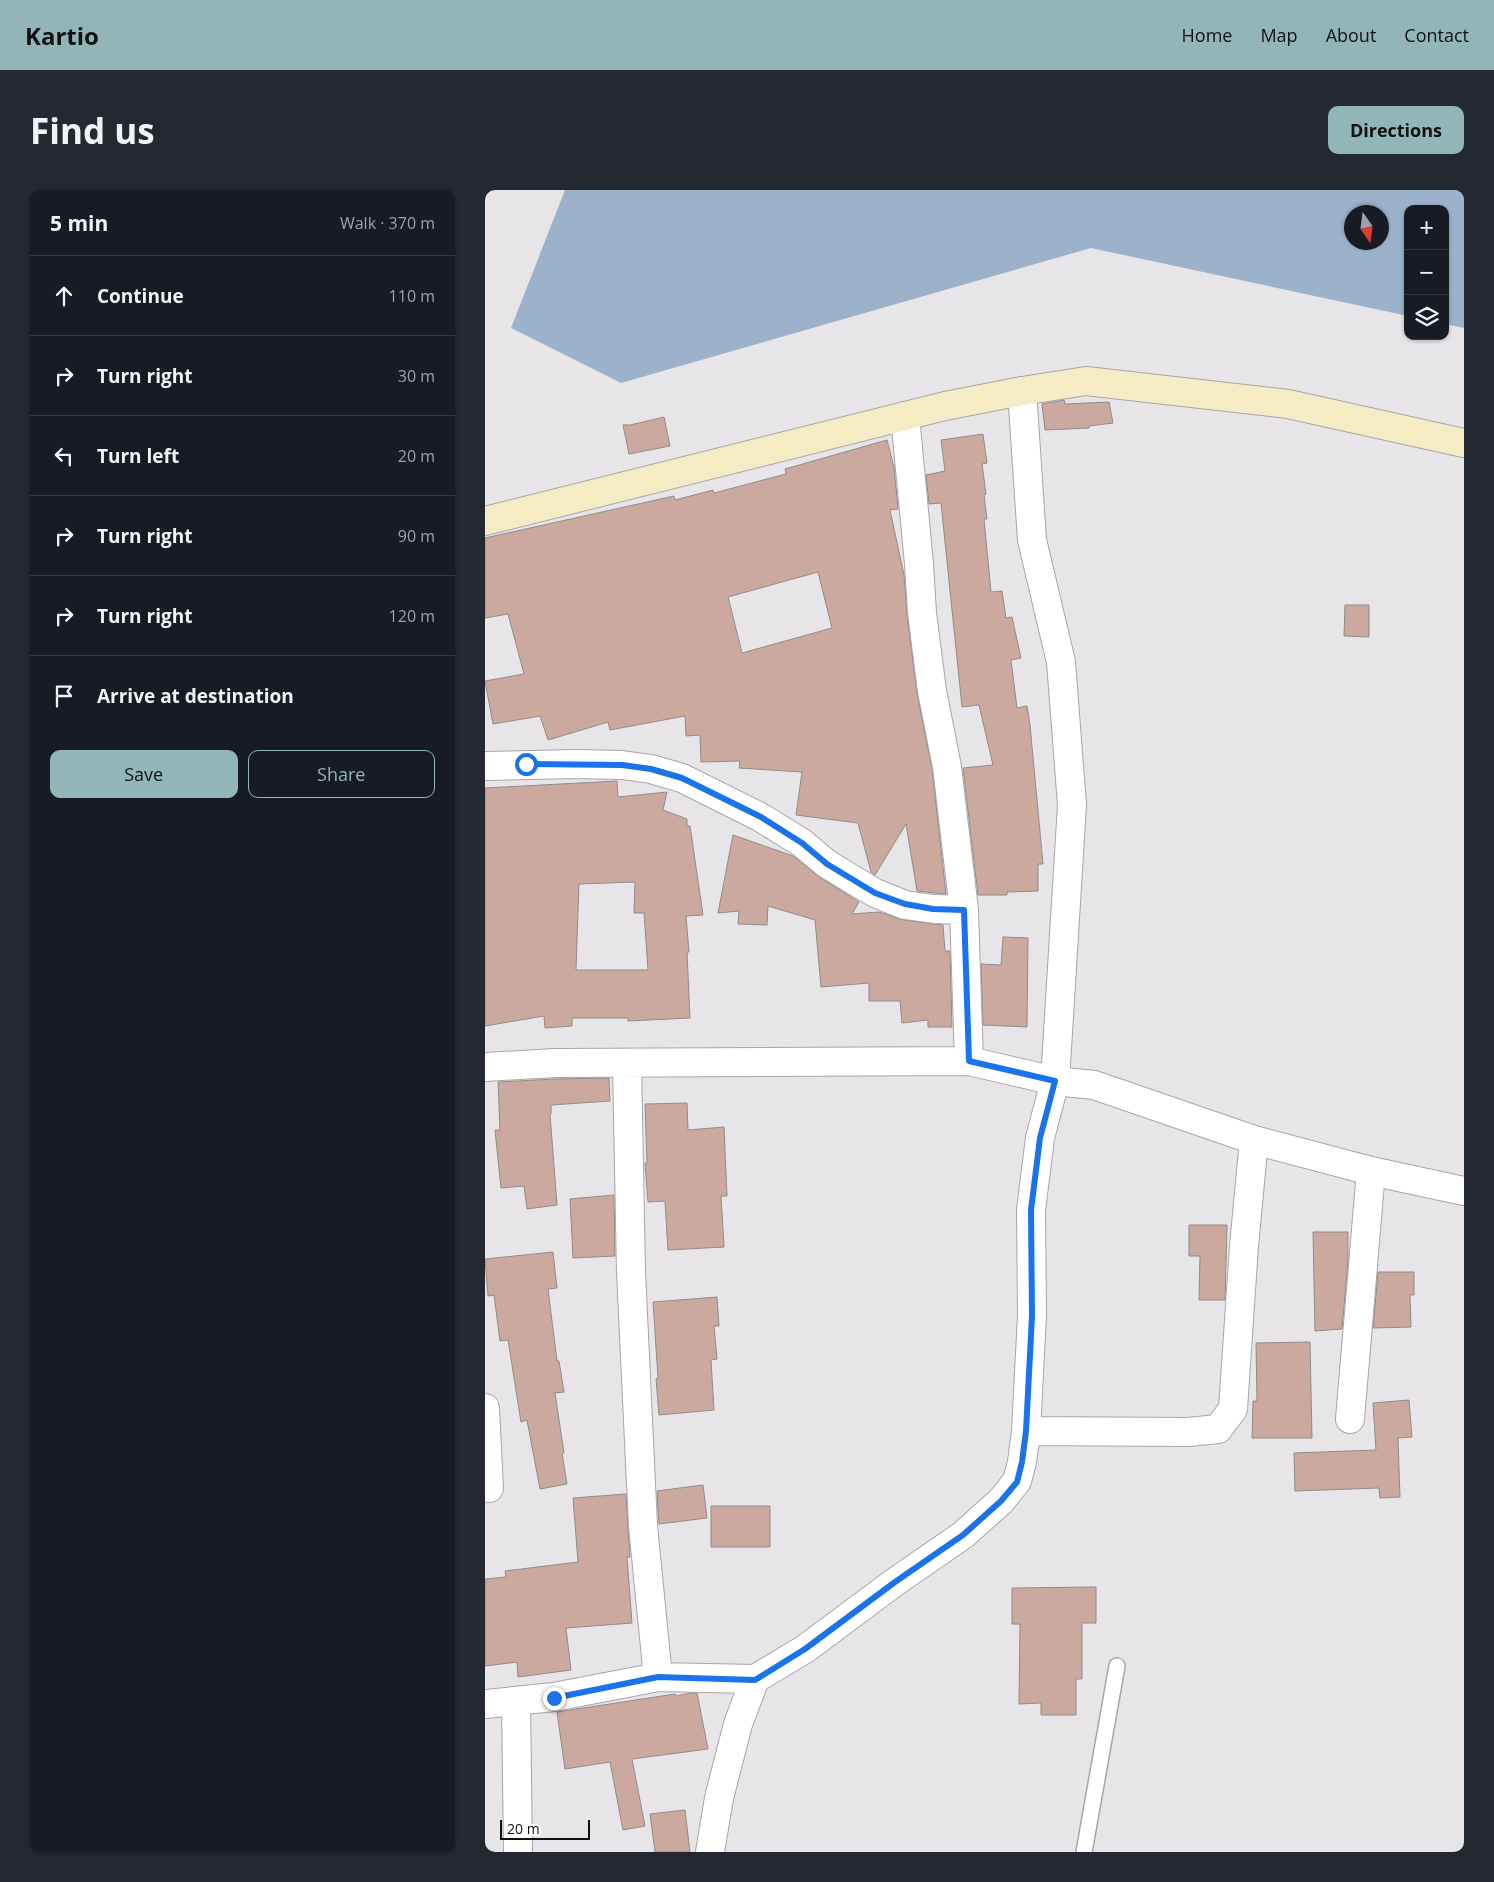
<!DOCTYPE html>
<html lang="en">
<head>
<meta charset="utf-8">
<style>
	body { margin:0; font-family:"Open Sans",sans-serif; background:#242831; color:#f1f3f6 }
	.controls { position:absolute; right:15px; top:15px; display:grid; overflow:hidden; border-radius:10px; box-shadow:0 1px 4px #0004 }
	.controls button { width:45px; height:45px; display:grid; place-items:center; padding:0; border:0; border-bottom:1px solid #363941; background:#171b24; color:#f1f3f6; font:25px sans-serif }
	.compass { position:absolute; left:859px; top:15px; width:45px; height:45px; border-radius:50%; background:#171b24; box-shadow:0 1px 4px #0004; rotate:166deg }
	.scale { position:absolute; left:15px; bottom:12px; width:90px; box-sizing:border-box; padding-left:5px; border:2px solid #111011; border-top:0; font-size:14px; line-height:18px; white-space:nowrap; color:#111011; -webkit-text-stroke:4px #fff; paint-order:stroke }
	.stop { position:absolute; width:15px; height:15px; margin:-11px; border:4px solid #1a73e8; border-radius:50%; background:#fff }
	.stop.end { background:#1a73e8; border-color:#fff; box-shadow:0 1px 5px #0008 }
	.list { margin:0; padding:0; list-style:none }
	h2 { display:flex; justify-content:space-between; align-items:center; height:65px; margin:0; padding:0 20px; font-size:21px }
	h2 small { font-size:16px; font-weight:400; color:#9ea1a6 }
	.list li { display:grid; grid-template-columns:32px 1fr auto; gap:15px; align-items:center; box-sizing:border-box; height:80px; padding:0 20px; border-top:1px solid #363941 }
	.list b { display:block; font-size:19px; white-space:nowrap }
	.list em { font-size:16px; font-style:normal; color:#9ea1a6 }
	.actions { display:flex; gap:10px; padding:15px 20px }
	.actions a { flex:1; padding:11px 0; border:1px solid #92b6b8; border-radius:10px; text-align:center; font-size:18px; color:#92b6b8 }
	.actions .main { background:#92b6b8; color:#111 }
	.icon { flex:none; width:28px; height:28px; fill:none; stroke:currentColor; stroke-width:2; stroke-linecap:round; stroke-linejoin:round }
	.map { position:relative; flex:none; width:979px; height:1662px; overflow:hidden; border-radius:10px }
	header { display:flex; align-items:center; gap:30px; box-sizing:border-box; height:70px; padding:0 25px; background:#92b6b8; color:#111 }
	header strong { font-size:24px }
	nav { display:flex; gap:28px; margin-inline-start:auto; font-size:18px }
	.intro { display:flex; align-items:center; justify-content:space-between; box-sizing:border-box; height:120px; padding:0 30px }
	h1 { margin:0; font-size:35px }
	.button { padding:12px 22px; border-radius:10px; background:#92b6b8; color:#111; font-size:18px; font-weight:700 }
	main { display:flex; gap:30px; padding:0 30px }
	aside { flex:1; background:#171b24; border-radius:10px; box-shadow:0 1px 4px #0004 }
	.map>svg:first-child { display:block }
	.water { fill:#9bb2ca; fill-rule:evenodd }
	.building { fill:#cca99e; stroke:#908b8a; fill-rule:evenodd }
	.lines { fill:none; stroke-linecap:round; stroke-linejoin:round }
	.service-casing { stroke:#a8a5a8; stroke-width:18 }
	.minor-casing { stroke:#a8a5a8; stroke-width:30 }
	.secondary-casing { stroke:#a8a5a8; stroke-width:30 }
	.service { stroke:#fff; stroke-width:15 }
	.minor { stroke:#fff; stroke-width:28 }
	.secondary { stroke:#f5ebc5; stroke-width:28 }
	.route { stroke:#1a73e8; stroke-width:6 }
</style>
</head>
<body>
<header>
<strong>Kartio</strong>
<nav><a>Home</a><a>Map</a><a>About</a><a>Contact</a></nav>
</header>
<div class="intro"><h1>Find us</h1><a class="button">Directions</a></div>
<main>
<aside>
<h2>5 min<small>Walk · 370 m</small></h2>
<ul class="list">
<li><svg class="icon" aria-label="ahead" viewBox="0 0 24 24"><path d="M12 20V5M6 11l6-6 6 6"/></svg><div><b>Continue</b></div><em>110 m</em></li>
<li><svg class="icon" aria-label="right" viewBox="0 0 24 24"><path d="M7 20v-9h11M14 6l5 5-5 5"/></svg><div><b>Turn right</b></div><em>30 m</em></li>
<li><svg class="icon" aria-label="left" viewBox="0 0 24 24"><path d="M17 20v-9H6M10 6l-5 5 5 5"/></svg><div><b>Turn left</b></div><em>20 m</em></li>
<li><svg class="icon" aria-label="right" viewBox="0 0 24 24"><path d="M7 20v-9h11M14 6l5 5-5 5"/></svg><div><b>Turn right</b></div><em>90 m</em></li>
<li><svg class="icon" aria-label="right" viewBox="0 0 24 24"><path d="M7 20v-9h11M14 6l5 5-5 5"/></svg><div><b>Turn right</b></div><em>120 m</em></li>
<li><svg class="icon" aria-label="arrive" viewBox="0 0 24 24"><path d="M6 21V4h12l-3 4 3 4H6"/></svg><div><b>Arrive at destination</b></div></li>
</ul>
<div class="actions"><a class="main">Save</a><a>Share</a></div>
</aside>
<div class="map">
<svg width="979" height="1662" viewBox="0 0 979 1662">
	<rect width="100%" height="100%" fill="#e8e5e8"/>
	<path class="water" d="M 80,0 L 979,0 L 979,138 L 960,134 L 960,19 L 923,19 L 923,126 L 606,58 L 136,193 L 26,138 ZM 866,22 L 896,22 L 896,52 L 866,52 Z"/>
	<path class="building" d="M 579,210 L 580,214 L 624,212 L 628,233 L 604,236 L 604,238 L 560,240 L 557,214 Z
		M 179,227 L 185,256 L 144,264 L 138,235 L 145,235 Z
		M 498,244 L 502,273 L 497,274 L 501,304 L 499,305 L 502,329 L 499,329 L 506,402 L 517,401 L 521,428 L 527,427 L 536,468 L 526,470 L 532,518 L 542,516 L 545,535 L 558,674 L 553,674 L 553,701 L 522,702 L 522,705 L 493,705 L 478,578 L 508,575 L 494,515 L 477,517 L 456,313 L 444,314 L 441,285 L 460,281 L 456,250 Z
		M 402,250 L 409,277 L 413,319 L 405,320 L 419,385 L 422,425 L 432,503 L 447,579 L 461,704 L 432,701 L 421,634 L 390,685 L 386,682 L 373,633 L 311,625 L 317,582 L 254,578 L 255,571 L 216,572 L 215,545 L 201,546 L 200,526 L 125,540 L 123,532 L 63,550 L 55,526 L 8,534 L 0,491 L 39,484 L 23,424 L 0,428 L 0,348 L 189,306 L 190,310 L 228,300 L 229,303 L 301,284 L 300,279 ZM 333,382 L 347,438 L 257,463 L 243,407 Z
		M 860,415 L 884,415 L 884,447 L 859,446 Z
		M 132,591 L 133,607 L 182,602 L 178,620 L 202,629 L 202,636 L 205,636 L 218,725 L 201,726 L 204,762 L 202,762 L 205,828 L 143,831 L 143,828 L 87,828 L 87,836 L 60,838 L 59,826 L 0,836 L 0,598 ZM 150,692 L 149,723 L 159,723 L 163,780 L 91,780 L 94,694 Z
		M 248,645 L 308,666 L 334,687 L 374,712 L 367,724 L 394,722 L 418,730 L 458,735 L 460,761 L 465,761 L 467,837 L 443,837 L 443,830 L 417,833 L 415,811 L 384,811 L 384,793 L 336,797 L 330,730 L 283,716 L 282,735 L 253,734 L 254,721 L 233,723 Z
		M 518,747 L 543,748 L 542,837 L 498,835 L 496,774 L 516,775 Z
		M 124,888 L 125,911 L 66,915 L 66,924 L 65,924 L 72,1015 L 42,1019 L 39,996 L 16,998 L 10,940 L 15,940 L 13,892 L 70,889 Z
		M 202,913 L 203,940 L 239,937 L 242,1006 L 236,1006 L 239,1057 L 183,1060 L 180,1011 L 163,1012 L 160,973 L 162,973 L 160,914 Z
		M 129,1005 L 130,1066 L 88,1068 L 85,1009 Z
		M 704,1035 L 742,1035 L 740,1110 L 714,1110 L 715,1066 L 704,1066 Z
		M 828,1042 L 863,1042 L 863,1072 L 857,1139 L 830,1141 Z
		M 68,1062 L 72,1098 L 63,1099 L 72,1171 L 74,1171 L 79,1202 L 70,1203 L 79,1263 L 77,1263 L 82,1294 L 55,1299 L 42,1230 L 36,1232 L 23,1150 L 15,1151 L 9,1105 L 3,1106 L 0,1069 Z
		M 893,1082 L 929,1082 L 929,1105 L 925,1105 L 926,1137 L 888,1138 Z
		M 232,1107 L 234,1136 L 229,1136 L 232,1169 L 226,1170 L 229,1220 L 174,1225 L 171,1189 L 173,1188 L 168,1112 Z
		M 825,1152 L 827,1248 L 767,1248 L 768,1211 L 772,1211 L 771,1153 Z
		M 924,1210 L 927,1247 L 913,1248 L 915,1307 L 895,1308 L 894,1298 L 810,1301 L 809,1263 L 891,1260 L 888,1213 Z
		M 218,1295 L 222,1328 L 174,1334 L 172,1301 Z
		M 141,1304 L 145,1367 L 142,1367 L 147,1433 L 81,1438 L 86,1480 L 33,1487 L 32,1472 L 0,1476 L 0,1389 L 21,1387 L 20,1381 L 93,1372 L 88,1308 Z
		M 226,1316 L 285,1316 L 285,1357 L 226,1357 Z
		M 611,1397 L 611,1433 L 597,1433 L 597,1489 L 591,1489 L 591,1525 L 556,1525 L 556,1513 L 534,1514 L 535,1434 L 527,1434 L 527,1398 Z
		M 206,1503 L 212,1503 L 223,1559 L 147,1569 L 160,1636 L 138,1640 L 125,1572 L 80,1579 L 72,1522 L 190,1504 L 191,1506 Z
		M 200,1620 L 205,1662 L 170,1662 L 165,1624 Z"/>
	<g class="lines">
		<g class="service-casing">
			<path id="service" d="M 599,1662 L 632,1476"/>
		</g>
		<g class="minor-casing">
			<path id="minor" d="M 420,226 L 434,374 L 437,423 L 447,501 L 462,577 L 479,720 L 484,871
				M 0,576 L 91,574 L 137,575 L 166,579 L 197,588 L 275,627 L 317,653 L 342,674 L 390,703 L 420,715 L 449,719 L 479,720
				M 142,873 L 146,1082 L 158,1336 L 173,1487
				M 0,877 L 70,873 L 484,871 L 570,891 L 609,895 L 769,950 L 886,981 L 979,1001
				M 0,1218 L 4,1298
				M 865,1229 L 886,981
				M 541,1241 L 703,1242 L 733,1239 L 748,1219 L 759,1056 L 769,950
				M 31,1511 L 33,1662
				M 0,1514 L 69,1507 L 173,1487 L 270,1489
				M 225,1662 L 234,1608 L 253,1534 L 270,1489 L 320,1459 L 410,1392 L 478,1345 L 516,1311 L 532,1291 L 537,1272 L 541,1241 L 547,1125 L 546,1020 L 555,948 L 570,891 L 587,615 L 576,472 L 547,350 L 537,201"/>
		</g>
		<g class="secondary-casing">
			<path id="secondary" d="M 0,331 L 460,216 L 537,201 L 601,191 L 803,214 L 979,253"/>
		</g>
		<use href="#service" class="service"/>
		<use href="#minor" class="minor"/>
		<use href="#secondary" class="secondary"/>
	</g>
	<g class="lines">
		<path class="route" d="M 41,574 L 137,575 L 166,579 L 197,588 L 276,627 L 317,653 L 342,674 L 390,703 L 420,714 L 448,719 L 479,720 L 484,871 L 570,891 L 555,948 L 546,1020 L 547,1126 L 541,1241 L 537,1272 L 532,1292 L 516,1311 L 478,1345 L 410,1392 L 320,1459 L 270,1490 L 173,1487 L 69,1508"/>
	</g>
</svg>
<div class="controls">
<button>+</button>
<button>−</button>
<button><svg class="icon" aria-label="layers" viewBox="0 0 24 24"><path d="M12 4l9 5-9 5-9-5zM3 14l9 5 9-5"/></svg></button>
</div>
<svg class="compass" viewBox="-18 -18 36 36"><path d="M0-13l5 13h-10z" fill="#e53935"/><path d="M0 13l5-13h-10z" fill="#9ea1a6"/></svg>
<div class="scale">20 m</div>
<div class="stop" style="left:41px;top:574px"></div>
<div class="stop end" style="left:69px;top:1508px"></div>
</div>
</main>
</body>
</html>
